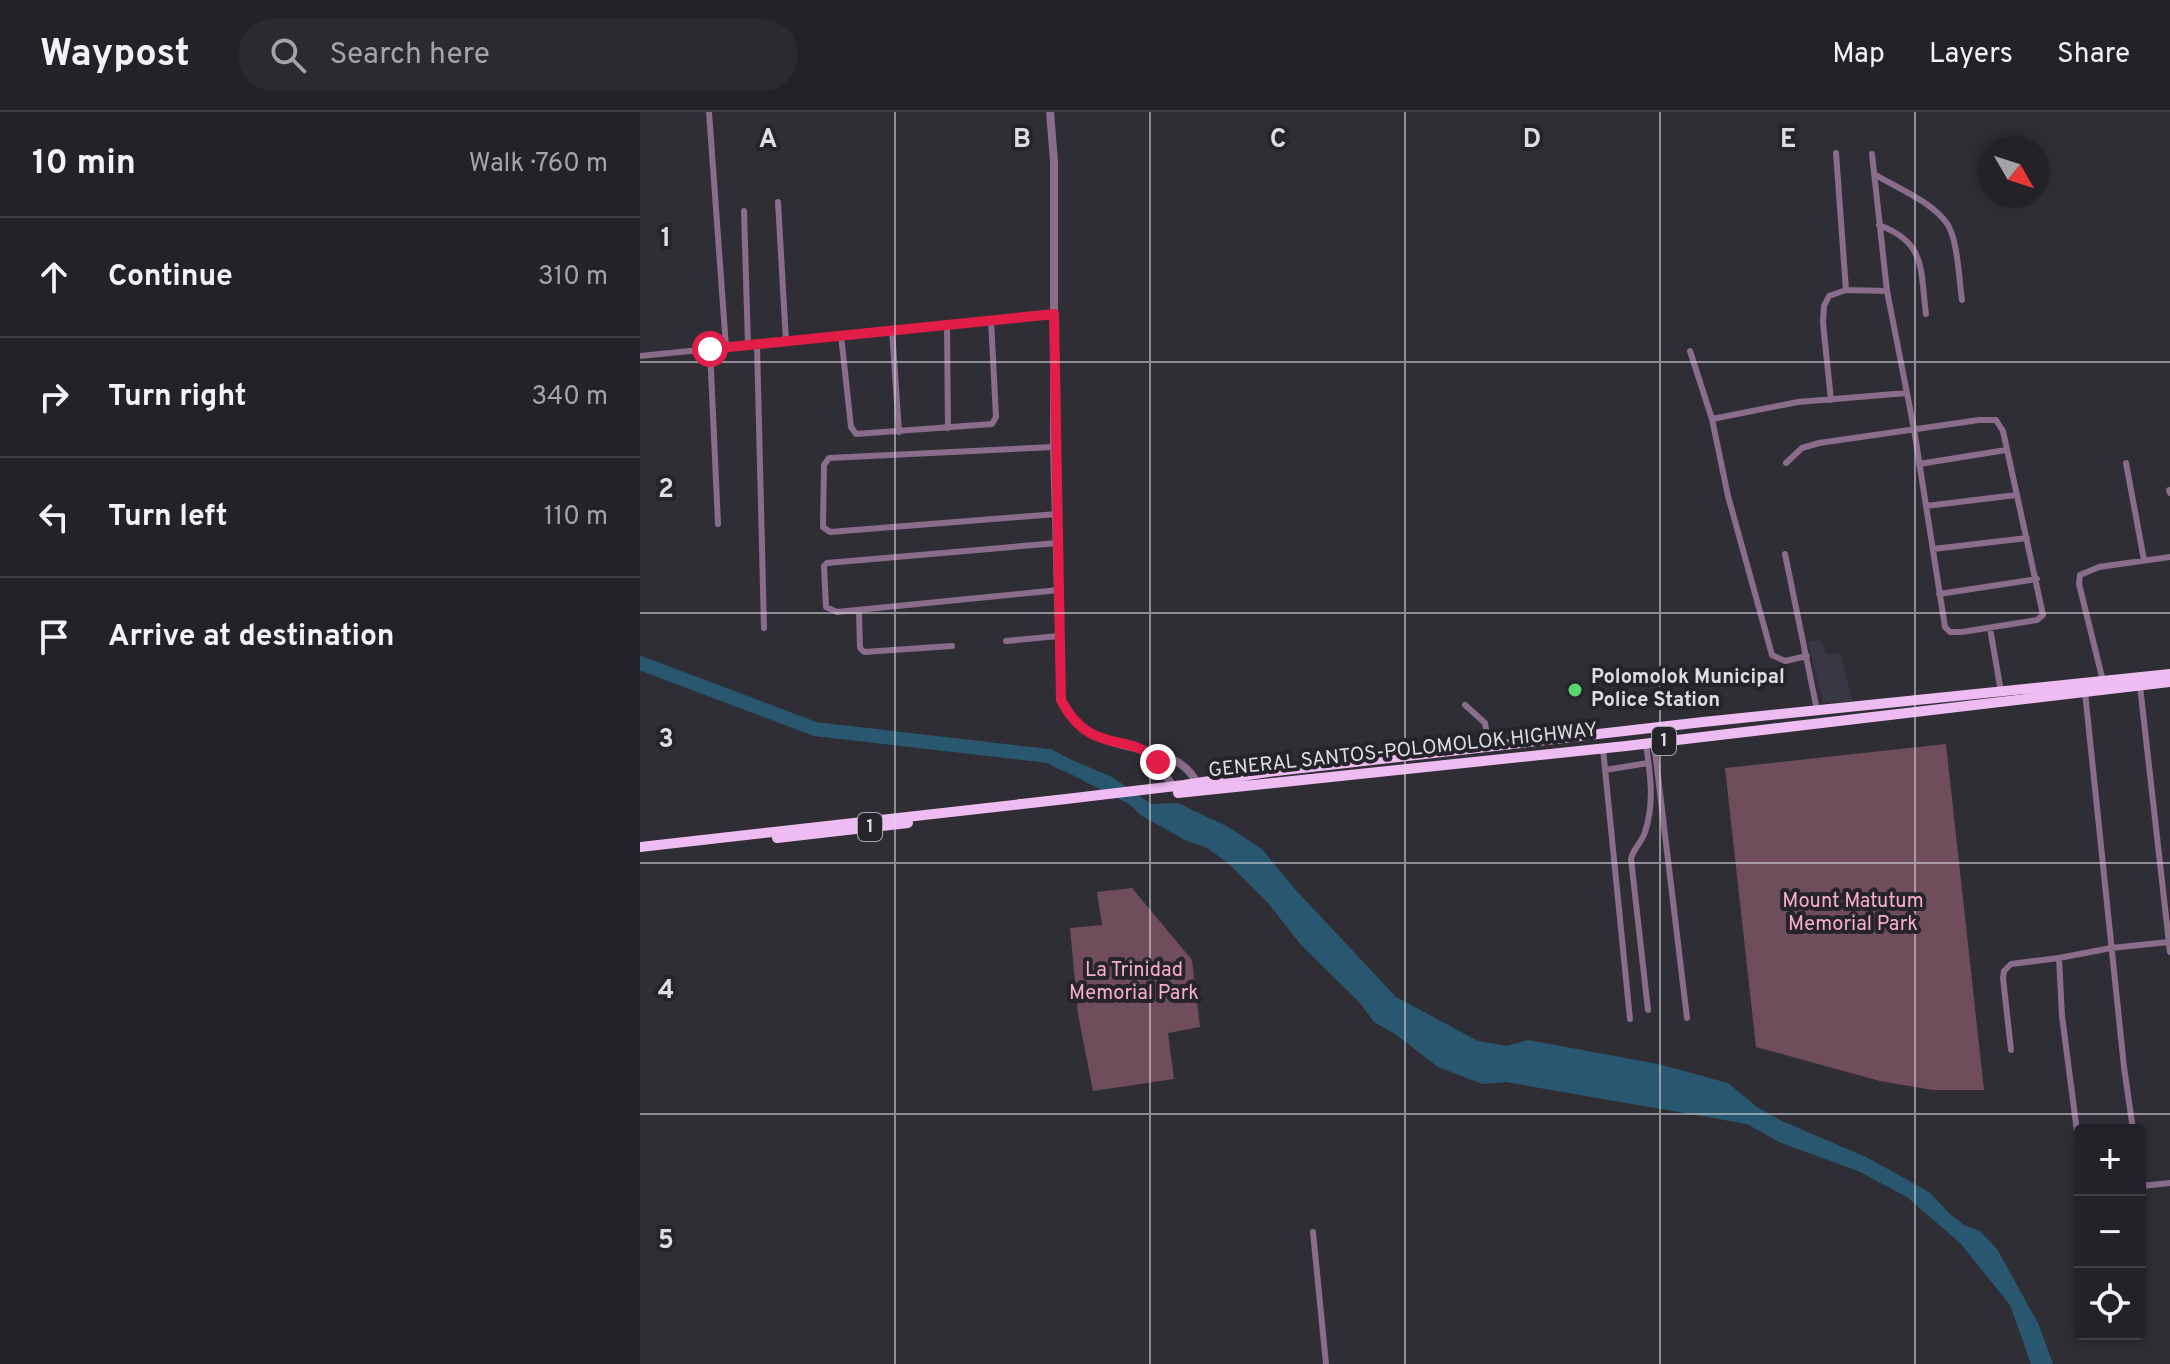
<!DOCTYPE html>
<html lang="en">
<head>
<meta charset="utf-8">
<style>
	body { margin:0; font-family:Overpass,sans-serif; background:#2c2a30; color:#f1f3f6 }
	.controls { position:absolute; right:24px; bottom:24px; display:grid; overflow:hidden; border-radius:8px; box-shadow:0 4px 12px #0003 }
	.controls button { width:72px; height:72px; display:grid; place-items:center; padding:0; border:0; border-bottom:2px solid #413f45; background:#242228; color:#f1f3f6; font:40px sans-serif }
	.compass { position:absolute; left:1338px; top:24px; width:72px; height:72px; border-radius:50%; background:#242228; box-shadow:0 4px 12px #0003; rotate:129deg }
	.stop { position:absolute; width:24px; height:24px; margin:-18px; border:6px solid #e11d48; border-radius:50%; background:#fff }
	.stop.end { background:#e11d48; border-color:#fff; box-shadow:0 2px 8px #0008 }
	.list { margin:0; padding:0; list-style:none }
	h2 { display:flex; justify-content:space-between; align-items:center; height:104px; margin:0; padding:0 32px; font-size:34px }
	h2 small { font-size:26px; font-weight:400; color:#a3a4a8 }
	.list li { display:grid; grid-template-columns:52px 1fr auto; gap:24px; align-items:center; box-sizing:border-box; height:120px; padding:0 32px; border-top:2px solid #413f45 }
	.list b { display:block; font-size:30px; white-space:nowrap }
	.list em { font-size:26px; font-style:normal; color:#a3a4a8 }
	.icon { flex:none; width:44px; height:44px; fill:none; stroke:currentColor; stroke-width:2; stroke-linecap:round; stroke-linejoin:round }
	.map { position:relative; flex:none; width:1530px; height:1252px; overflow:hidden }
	header { display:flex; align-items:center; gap:48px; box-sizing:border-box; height:112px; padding:0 40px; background:#242228; border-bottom:2px solid #413f45 }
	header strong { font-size:38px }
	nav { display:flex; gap:44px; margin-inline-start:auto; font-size:28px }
	.search { width:560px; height:72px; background:#2c2a30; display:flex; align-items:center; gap:20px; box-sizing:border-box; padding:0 28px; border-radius:44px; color:#a3a4a8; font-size:30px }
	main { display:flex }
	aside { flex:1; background:#242228 }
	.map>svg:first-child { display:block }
	.built { fill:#393744 }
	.green { fill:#704d5b }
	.water { fill:#295770 }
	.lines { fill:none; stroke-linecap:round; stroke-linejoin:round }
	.river { stroke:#295770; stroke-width:14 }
	.minor { stroke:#896d8b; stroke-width:6 }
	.tertiary { stroke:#896d8b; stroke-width:8 }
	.trunk { stroke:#eebcf2; stroke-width:10 }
	.route { stroke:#e11d48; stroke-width:10 }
	.grid { fill:none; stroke:#dedde2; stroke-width:2; stroke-opacity:0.55 }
	.poi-dot { fill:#59d56f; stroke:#26242b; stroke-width:3 }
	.labels { text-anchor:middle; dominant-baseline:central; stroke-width:8; stroke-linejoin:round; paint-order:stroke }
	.shield { fill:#26242b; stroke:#a7a6ab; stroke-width:2 }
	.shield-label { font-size:18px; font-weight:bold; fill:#dedde2 }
	.poi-label { font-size:20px; font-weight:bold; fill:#dedde2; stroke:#26242b; text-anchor:start }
	.street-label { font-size:20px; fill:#dedde2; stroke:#26242b }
	.park-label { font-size:20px; fill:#f9aecc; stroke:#26242b }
	.grid-label { font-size:26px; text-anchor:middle; font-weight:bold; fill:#dedde2; stroke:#26242b; stroke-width:8; stroke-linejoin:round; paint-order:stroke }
</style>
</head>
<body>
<header>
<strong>Waypost</strong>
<div class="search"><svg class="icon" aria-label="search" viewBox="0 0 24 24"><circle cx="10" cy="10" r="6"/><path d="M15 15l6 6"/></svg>Search here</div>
<nav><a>Map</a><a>Layers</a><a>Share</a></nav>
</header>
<main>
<aside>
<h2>10 min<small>Walk · 760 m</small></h2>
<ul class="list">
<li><svg class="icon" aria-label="ahead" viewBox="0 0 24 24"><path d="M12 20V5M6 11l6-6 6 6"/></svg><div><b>Continue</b></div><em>310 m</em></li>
<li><svg class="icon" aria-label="right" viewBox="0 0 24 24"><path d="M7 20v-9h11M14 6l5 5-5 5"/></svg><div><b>Turn right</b></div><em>340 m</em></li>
<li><svg class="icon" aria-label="left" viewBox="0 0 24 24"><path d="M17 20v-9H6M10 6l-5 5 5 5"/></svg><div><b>Turn left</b></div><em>110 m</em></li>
<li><svg class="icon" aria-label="arrive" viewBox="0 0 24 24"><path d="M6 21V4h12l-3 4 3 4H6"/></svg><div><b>Arrive at destination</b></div></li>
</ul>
</aside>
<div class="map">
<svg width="1530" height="1252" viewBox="0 0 1530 1252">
	<rect width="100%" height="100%" fill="#302e35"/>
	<path class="built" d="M 1181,527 L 1186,542 L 1200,541 L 1213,589 L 1183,591 L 1168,530 Z"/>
	<path class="green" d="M 1306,632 L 1344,978 L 1293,978 L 1240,969 L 1116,935 L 1085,656 Z
		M 492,776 L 552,848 L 560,915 L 528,921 L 534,967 L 453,979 L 438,902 L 430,816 L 462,813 L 457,780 Z"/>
	<path class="water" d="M 418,642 L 472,665 L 511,692 L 538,691 L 590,716 L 622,737 L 653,775 L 756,885 L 838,929 L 867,934 L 888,928 L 1018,952 L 1088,971 L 1117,995 L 1142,1009 L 1228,1046 L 1289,1080 L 1310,1102 L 1324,1113 L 1340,1119 L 1357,1137 L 1399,1213 L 1413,1252 L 1391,1252 L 1370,1193 L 1321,1132 L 1267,1085 L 1218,1059 L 1141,1031 L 1107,1012 L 866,970 L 842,972 L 798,955 L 755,922 L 734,910 L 719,890 L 661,833 L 628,791 L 589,752 L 567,736 L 545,728 L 502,704 L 489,692 L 411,652 L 409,644 Z"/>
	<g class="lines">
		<path class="river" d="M 0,551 L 175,617 L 409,644 L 424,652"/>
		<path class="minor" d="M 69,0 L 86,235
			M 1196,41 L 1206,178 L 1247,179
			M 1234,62 C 1257,76 1293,90 1308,113 C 1318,130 1319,168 1322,188
			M 138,90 L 146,229
			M 104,99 L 108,233
			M 1239,113 C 1287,131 1280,158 1286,202
			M 307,213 L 308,316
			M 252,218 L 259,320
			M 201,223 L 211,315 L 216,322 L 352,312 L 356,305 L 351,208
			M 117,232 L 124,516
			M 70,237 L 78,412
			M 1050,239 L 1072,307 L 1088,384 L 1132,543 L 1145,549 L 1167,544
			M 0,244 L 414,202
			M 1191,288 L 1183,211 L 1184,194 L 1189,184 L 1206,178
			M 1072,307 L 1158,290 L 1267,281
			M 414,335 L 189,346 L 184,353 L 183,415 L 190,420 L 417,402
			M 1146,351 L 1162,336 L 1179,331 L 1339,308 L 1356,308 L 1363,319 L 1403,503 L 1397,508 L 1322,520 L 1310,520 L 1305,515 L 1274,317 L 1247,179 L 1232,42
			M 1486,351 L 1504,448
			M 1279,352 L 1366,338
			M 1529,378 L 1530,381
			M 1286,394 L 1376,383
			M 417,431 L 187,451 L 184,454 L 186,495 L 197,500 L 419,478
			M 1293,437 L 1387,426
			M 1145,442 L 1177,598
			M 1299,482 L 1397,467
			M 219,498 L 220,536 L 224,540 L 312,534
			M 1350,516 L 1361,580
			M 366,529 L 419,524
			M 1463,569 L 1439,472 L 1440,463 L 1459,455 L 1530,445
			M 1500,574 L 1530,840
			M 1445,580 L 1484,955 L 1493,1018
			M 825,593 L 845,611 L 849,636
			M 1014,631 L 1047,906
			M 1006,632 C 1010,662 1015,690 1005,720 C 1002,730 993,737 991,747 L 1008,898
			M 963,637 L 990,907
			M 965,658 L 1008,651
			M 1371,938 L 1363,866 L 1364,859 L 1371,852 L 1419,846
			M 1439,1035 L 1422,904 L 1419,846 L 1471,836 L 1529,830
			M 1500,1065 L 1501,1074 L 1530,1071
			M 673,1120 L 686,1252"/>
		<path class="tertiary" d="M 410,0 L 414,49 L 414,335 L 421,588 C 455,655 531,620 557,671
			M 510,641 L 533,674"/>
		<path class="trunk" d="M 538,681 L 986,634 L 1530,570
			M 137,726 L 268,711
			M 0,735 L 426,687 L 544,673 L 628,660 L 1063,610 L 1530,562"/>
	</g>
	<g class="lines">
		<path class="route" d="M 70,237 L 414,202 L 421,588 C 451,646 491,618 518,650"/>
	</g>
	<path class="grid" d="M 255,0 L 255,1252M 510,0 L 510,1252M 765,0 L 765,1252M 1020,0 L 1020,1252M 1275,0 L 1275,1252M 0,250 L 1530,250M 0,501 L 1530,501M 0,751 L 1530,751M 0,1002 L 1530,1002"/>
	<circle class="poi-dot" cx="935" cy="578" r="8"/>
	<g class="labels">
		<g class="shield">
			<rect x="1012" y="615" width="24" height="28" rx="6"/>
			<rect x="218" y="701" width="24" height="28" rx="6"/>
		</g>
		<g class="shield-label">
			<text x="1024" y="629">1</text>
			<text x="230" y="715">1</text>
		</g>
		<g class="poi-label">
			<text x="951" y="566">Polomolok Municipal<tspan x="951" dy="23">Police Station</tspan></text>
		</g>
		<g class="street-label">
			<text transform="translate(763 639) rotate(-6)">GENERAL SANTOS-POLOMOLOK HIGHWAY</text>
		</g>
		<g class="park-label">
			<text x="1213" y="790">Mount Matutum<tspan x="1213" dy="23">Memorial Park</tspan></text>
			<text x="494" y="859">La Trinidad<tspan x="494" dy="23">Memorial Park</tspan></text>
		</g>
	</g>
	<g class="grid-label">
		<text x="128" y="35">A</text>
		<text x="382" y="35">B</text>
		<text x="638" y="35">C</text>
		<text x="892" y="35">D</text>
		<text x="1148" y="35">E</text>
		<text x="26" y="134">1</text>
		<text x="26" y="385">2</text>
		<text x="26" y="635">3</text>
		<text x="26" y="886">4</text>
		<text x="26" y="1136">5</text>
	</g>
</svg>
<div class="controls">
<button>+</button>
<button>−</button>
<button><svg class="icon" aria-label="locate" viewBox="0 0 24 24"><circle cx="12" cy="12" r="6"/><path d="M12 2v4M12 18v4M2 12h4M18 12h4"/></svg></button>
</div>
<svg class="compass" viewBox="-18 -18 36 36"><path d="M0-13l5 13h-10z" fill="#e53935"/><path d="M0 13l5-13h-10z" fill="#a3a4a8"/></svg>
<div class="stop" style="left:70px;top:237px"></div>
<div class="stop end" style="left:518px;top:650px"></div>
</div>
</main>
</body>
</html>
